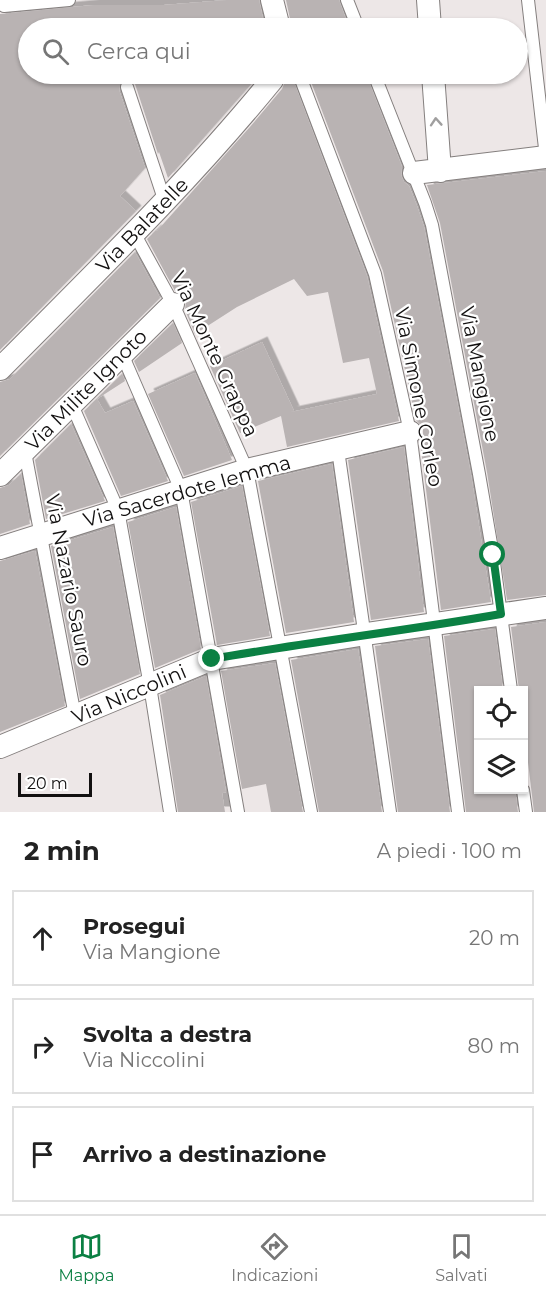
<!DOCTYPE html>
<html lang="it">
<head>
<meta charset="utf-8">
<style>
	body { margin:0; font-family:Montserrat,sans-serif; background:#f2f2f2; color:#222 }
	.controls { position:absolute; right:18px; bottom:18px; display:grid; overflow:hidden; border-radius:0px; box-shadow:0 2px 4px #0004 }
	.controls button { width:54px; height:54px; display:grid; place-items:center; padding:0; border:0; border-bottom:2px solid #e0e0e0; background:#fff; color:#222; font:30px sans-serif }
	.scale { position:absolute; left:18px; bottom:15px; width:74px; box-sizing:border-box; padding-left:6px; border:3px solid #121010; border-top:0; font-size:16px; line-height:21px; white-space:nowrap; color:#121010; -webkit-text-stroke:4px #fff; paint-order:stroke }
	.stop { position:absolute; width:18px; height:18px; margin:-14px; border:4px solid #0b8043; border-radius:50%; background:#fff }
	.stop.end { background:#0b8043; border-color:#fff; box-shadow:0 2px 6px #0008 }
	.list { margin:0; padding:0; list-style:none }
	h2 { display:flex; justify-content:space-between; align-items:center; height:78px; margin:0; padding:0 24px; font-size:26px }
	h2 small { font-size:20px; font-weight:400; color:#767676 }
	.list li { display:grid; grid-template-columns:39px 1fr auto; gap:18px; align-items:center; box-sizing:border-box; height:96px; margin:0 12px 12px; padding:0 12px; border:2px solid #e0e0e0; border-radius:0px }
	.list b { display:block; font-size:22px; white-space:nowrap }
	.list p { margin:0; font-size:20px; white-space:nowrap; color:#767676 }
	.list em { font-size:20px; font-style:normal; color:#767676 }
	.icon { flex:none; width:33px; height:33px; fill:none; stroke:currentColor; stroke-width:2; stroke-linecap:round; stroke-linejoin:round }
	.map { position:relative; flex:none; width:546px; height:812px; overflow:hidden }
	.search { position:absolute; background:#fff; box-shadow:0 2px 4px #0004; left:18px; right:18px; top:18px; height:66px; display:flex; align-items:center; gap:15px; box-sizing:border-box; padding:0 21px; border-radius:33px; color:#767676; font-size:22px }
	.sheet { height:402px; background:#fff }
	nav { display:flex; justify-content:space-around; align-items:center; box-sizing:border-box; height:84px; border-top:2px solid #e0e0e0; background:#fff; font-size:16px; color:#767676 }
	nav a { display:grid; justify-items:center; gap:3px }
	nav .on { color:#0b8043 }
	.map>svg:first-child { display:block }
	.building { fill:#b9b3b3; filter:url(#shadow) }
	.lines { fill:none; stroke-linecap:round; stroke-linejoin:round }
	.lane-casing { stroke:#847f7e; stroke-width:14 }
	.street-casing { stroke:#847f7e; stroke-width:24 }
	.lane { stroke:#fff; stroke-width:12 }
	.street { stroke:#fff; stroke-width:22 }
	.oneway { stroke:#a09f9f }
	.route { stroke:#0b8043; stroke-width:8 }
	.labels { text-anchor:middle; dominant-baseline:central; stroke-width:4.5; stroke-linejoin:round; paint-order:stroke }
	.street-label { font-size:20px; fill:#121010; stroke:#fff }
</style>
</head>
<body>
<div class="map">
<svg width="546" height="812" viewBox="0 0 546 812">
	<defs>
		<filter id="shadow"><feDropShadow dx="5.5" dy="-5.5" stdDeviation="0" flood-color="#0004"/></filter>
	</defs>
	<rect width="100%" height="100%" fill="#ede7e7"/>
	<path class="building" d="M 227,0 L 259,0 L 265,28 L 28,28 L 28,74 L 260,74 L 168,178 L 159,152 L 158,154 L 135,84 L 129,79 L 121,81 L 119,90 L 145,168 L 120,196 L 136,211 L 0,350 L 0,14 L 94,5 L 164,5 Z
		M 286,0 L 339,0 L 349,28 L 292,28 Z
		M 288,74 L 291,74 L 367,276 L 399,421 L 287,447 L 281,416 L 240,433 L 210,366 L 262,342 L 294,411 L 291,412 L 377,394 L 369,358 L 343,363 L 328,292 L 307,296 L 294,279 L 237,307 L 195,334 L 185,310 L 186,300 L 182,294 L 175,291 L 147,239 L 156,230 L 157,231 L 250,127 L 282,89 Z
		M 308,74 L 366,74 L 402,167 L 401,175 L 404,182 L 409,186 L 417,206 L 424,227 L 471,475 L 491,602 L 441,610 L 420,441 L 423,435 L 423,428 L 416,420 L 383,271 Z
		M 546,171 L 546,595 L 507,600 L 487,472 L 440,223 L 427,185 Z
		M 135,252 L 160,298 L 0,456 L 0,382 L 10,379 Z
		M 173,323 L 182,343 L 139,372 L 134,361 Z
		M 195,373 L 232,460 L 184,476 L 148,394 Z
		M 122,374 L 125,381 L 97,399 L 105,413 L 133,401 L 168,481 L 121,496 L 84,411 Z
		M 71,424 L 105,501 L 46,519 L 35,460 Z
		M 404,447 L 424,612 L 371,620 L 348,460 Z
		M 332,464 L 354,622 L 286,633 L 258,481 Z
		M 21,474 L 30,524 L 0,534 L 0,488 L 9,485 Z
		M 242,486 L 270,636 L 217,645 L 191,502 Z
		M 176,507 L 201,649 L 155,668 L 128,522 Z
		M 113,527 L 140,674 L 80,699 L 51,546 Z
		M 35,551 L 65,706 L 0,732 L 0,561 Z
		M 546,622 L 546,812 L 534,812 L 524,729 L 524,690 L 519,690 L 511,627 Z
		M 495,629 L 503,690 L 478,690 L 478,789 L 515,789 L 518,812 L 466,812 L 444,636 Z
		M 428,639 L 450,812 L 398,812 L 375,646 Z
		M 358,649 L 382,812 L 319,812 L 291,660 Z
		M 275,663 L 303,812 L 271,812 L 266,784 L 242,789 L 221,671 Z
		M 206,676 L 226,792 L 222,793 L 225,812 L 178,812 L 160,695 Z"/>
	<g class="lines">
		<g class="lane-casing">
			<path id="lane" d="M 3,0 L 4,6 L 69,0
				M 347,0 L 358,28
				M 528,0 L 546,157
				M 299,74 L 375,274 L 410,432 L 458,812
				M 374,74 L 425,203 L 432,225 L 479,474 L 493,555 L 511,690
				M 127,87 L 165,202
				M 134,233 L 173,304 L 247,470 L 311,812
				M 122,354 L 181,490 L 238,812
				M 72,405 L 118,510 L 150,686 L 170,812
				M 338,450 L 390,812
				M 25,452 L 75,716
				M 523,790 L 526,812"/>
		</g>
		<g class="street-casing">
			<path id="street" d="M 272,0 L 279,28
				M 428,0 L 430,28
				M 433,74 L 440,171
				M 414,173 L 546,157
				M 0,369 C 93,275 188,183 272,80 L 275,74
				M 0,475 L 173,304
				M 0,548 L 247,470 L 410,432
				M 0,747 L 212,659 L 366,634 L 546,608"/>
		</g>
		<use href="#lane" class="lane"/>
		<use href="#street" class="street"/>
	</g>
	<defs><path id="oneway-chevron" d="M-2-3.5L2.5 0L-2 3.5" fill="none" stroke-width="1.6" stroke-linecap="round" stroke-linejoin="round" transform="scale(1.5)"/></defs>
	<use class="oneway" href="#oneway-chevron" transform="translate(436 122) rotate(-94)"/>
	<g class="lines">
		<path class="route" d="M 212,659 C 308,642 405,631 501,614 L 493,555"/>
	</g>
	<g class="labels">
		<g class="street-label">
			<text transform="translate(142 225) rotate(-46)">Via Balatelle</text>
			<text transform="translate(215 354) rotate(65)">Via Monte Grappa</text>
			<text transform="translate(480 374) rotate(79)">Via Mangione</text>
			<text transform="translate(86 390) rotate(-45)">Via Milite Ignoto</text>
			<text transform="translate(419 397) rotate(79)">Via Simone Corleo</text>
			<text transform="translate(187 491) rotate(-16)">Via Sacerdote Iemma</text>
			<text transform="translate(69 580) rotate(79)">Via Nazario Sauro</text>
			<text transform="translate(129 694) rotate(-23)">Via Niccolini</text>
		</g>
	</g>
</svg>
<div class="controls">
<button><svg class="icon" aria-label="locate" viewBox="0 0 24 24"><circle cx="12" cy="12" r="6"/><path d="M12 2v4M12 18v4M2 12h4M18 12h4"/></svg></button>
<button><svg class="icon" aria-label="layers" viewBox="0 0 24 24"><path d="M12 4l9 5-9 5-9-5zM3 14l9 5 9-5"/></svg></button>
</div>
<div class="scale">20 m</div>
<div class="stop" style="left:493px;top:555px"></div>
<div class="stop end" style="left:212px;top:659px"></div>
<div class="search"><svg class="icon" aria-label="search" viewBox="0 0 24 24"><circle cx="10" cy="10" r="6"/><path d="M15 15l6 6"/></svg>Cerca qui</div>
</div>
<section class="sheet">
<h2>2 min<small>A piedi · 100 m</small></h2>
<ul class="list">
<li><svg class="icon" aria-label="ahead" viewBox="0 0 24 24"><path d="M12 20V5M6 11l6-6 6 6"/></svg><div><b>Prosegui</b><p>Via Mangione</p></div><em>20 m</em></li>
<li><svg class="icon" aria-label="right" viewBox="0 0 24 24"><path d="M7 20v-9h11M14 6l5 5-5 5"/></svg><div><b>Svolta a destra</b><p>Via Niccolini</p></div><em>80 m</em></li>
<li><svg class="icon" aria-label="arrive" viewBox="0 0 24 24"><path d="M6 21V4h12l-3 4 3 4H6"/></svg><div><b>Arrivo a destinazione</b></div></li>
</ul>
</section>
<nav>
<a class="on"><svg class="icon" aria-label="map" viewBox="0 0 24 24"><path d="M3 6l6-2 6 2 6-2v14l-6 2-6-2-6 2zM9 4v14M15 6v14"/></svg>Mappa</a>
<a><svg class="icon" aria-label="directions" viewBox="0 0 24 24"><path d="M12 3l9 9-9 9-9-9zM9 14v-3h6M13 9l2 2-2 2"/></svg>Indicazioni</a>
<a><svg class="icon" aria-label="saved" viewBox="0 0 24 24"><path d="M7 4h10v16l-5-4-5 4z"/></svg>Salvati</a>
</nav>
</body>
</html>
